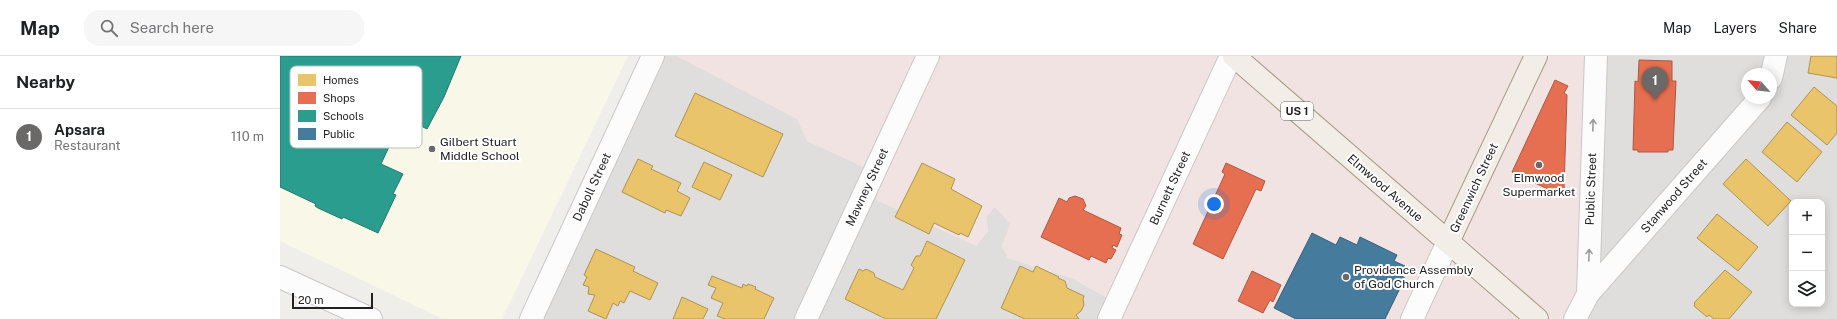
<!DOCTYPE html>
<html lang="en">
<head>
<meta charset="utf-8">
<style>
	body { margin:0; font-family:"Public Sans",sans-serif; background:#f6f6f6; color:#202124 }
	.controls { position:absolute; right:12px; bottom:12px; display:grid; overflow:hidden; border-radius:8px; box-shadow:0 2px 10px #0003 }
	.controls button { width:36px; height:36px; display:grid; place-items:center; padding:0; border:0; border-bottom:1px solid #e0e0e0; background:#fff; color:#202124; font:20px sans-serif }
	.compass { position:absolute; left:1461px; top:12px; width:36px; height:36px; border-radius:50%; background:#fff; box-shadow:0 2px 10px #0003; rotate:297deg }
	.scale { position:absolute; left:12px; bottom:10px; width:81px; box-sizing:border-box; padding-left:4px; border:2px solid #222; border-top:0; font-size:11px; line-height:14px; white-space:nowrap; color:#222; -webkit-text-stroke:3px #fff; paint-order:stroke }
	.you { position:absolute; left:934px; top:148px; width:14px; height:14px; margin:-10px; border:3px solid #fff; border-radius:50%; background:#1a73e8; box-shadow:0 0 0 6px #1a73e833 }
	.badge { display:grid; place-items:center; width:26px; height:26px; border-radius:50%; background:#6a6968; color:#fff; font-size:13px; font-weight:700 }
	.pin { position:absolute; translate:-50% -33px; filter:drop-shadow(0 1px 2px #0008) }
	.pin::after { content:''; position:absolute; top:21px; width:14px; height:12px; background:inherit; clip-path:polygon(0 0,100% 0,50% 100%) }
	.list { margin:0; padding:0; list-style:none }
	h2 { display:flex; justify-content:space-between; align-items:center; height:52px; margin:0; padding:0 16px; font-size:17px }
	h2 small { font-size:13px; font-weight:400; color:#757577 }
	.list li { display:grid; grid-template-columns:26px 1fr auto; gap:12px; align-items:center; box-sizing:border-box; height:56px; padding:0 16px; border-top:1px solid #e0e0e0 }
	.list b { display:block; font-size:15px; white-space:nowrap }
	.list p { margin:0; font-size:13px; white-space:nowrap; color:#757577 }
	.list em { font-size:13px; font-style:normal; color:#757577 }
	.icon { flex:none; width:22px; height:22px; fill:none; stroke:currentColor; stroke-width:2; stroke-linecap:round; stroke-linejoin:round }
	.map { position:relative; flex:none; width:1557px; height:263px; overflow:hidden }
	header { display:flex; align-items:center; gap:24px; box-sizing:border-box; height:56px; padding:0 20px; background:#fff; border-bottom:1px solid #e0e0e0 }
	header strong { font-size:19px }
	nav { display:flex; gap:22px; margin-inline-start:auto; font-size:14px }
	.search { width:280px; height:36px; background:#f6f6f6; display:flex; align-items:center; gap:10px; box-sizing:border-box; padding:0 14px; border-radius:16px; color:#757577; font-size:15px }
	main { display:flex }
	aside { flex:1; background:#fff }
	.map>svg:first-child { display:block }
	.residential { fill:#dfdedc; fill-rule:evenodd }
	.commercial { fill:#f1e3e1 }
	.education { fill:#f8f7e8 }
	.homes { fill:#e9c46a; stroke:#ad9354 }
	.shops { fill:#e76f51; stroke:#ac5843 }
	.schools { fill:#2a9d8f; stroke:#28786e }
	.public { fill:#457b9d; stroke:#3a6078 }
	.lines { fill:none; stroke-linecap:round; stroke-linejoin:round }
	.minor-casing { stroke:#c9c8c7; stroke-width:24 }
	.major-casing { stroke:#a79c86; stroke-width:24 }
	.minor { stroke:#fdfcfc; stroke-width:22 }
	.major { stroke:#f3ede7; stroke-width:22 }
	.oneway { stroke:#9a9a9a }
	.poi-dot { fill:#6a6968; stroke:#fff; stroke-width:1.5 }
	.labels { text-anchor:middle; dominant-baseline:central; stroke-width:4; stroke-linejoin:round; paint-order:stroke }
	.shield { fill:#fff; stroke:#646464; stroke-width:1 }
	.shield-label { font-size:11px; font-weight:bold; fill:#222 }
	.poi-label { font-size:12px; fill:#222; stroke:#fff; text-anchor:start }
	.street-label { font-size:12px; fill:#222; stroke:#fff }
	.key { fill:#fff; stroke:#bdbdbd; stroke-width:1 }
	.key-label { font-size:11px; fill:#222 }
</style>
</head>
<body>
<header>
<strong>Map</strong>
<div class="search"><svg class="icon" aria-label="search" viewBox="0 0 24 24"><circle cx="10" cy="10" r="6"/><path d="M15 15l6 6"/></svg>Search here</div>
<nav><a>Map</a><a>Layers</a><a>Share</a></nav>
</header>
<main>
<aside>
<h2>Nearby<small></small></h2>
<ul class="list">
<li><span class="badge">1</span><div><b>Apsara</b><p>Restaurant</p></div><em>110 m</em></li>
</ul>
</aside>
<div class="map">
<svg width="1557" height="263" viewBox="0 0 1557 263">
	<rect width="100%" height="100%" fill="#f0eeeb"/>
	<path class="residential" d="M 383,0 L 397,0 L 518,63 L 527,85 L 602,119 L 696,190 L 708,175 L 706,161 L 715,150 L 731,168 L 722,190 L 728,202 L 794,223 L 843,251 L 838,263 L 259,263 Z
		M 1323,0 L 1557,0 L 1557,263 L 1308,263 L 1320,214 ZM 1467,18 L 1491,18 L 1491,42 L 1467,42 ZM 1512,146 L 1542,146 L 1542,248 L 1512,248 Z"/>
	<path class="commercial" d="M 397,0 L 1323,0 L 1320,214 L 1308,263 L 838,263 L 843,251 L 794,223 L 728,202 L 722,190 L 730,168 L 715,151 L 706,161 L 708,174 L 696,190 L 596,144 L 602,119 L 527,85 L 517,63 Z"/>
	<path class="education" d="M 0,0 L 348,0 L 222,263 L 163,263 L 0,185 Z"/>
	<path class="homes" d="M 1531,0 L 1557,0 L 1557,22 L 1528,17 Z
		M 1534,31 L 1557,50 L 1557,77 L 1547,89 L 1511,59 Z
		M 415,37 L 503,78 L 483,121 L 395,80 Z
		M 1507,66 L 1542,96 L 1517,126 L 1482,96 Z
		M 358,103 L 373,110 L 371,113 L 401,127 L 397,135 L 410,142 L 401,160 L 386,154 L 385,157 L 342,136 Z
		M 1466,103 L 1511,145 L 1488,170 L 1443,128 Z
		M 424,106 L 452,119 L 440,144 L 412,131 Z
		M 642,107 L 675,123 L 671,133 L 702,150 L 688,181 L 680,177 L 679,179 L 654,167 L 649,178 L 615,161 Z
		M 1437,158 L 1478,191 L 1458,215 L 1417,182 Z
		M 647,185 L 685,204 L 656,263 L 606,263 L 565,243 L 579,213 L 583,215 L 586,213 L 594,217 L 595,221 L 623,234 L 634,212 L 631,209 L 636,200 L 640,200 Z
		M 316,193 L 355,211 L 353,215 L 378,227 L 370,244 L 350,235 L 344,247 L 340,245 L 338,250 L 333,247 L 326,263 L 308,255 L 315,239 L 308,238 L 309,231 L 303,229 L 307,221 L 304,219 Z
		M 740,210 L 753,216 L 756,210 L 779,221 L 778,222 L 785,225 L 787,232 L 804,240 L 803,243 L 804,249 L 801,255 L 796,259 L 799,263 L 745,263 L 721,252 Z
		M 1445,214 L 1472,236 L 1449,263 L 1434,263 L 1429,259 L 1427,261 L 1414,250 L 1415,248 L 1414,247 Z
		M 432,220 L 462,232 L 463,228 L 467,230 L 468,228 L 476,231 L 475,233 L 494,242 L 484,263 L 445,263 L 437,260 L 443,247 L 431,242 L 436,232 L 428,229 Z
		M 402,241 L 428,253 L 423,263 L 393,263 Z"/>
	<path class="shops" d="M 1359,4 L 1392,5 L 1392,25 L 1396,25 L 1393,94 L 1388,94 L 1388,96 L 1358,96 L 1358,94 L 1353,94 L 1355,25 L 1358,26 Z
		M 1275,24 L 1288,30 L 1284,37 L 1287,39 L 1284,133 L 1278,138 L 1232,116 Z
		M 946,107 L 985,125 L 981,135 L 976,133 L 943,203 L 913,188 L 945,118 L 942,116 Z
		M 795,140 L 803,143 L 806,150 L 803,154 L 841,172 L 839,178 L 842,179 L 837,191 L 833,189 L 832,192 L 836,194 L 831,203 L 828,202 L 826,207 L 811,200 L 809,204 L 761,181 L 779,142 L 787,146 L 789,142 Z
		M 972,215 L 1001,229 L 993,246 L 990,244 L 983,257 L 958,245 Z"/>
	<path class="schools" d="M 0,0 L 181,0 L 164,41 L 147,73 L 123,61 L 101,108 L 123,118 L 113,138 L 116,139 L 98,177 L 63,161 L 62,163 L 38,152 L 35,150 L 36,148 L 0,131 Z"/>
	<path class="public" d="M 1032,177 L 1056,189 L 1060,181 L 1077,189 L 1080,181 L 1117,199 L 1114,205 L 1125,210 L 1120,219 L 1125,222 L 1105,263 L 1016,263 L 994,252 Z"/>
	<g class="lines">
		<g class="minor-casing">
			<path id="minor" d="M 1491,22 L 1496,0
				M 0,221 L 91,263
				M 1308,238 L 1480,42
				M 251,263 L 373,0
				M 526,263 L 648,0
				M 829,263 L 951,0
				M 1132,263 L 1168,186
				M 1295,263 L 1308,238 L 1316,0"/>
		</g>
		<g class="major-casing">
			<path id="major" d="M 954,0 L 1257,263
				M 1168,186 L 1256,0"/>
		</g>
		<use href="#minor" class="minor"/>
		<use href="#major" class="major"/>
	</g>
	<defs><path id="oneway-shaft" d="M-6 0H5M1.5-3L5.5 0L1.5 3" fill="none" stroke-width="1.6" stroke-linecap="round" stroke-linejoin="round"/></defs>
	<g class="oneway">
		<use href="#oneway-shaft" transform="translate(1313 69) rotate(-88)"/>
		<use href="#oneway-shaft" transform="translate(1309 199) rotate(-88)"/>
	</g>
	<g class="poi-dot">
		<circle cx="152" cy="93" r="4"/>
		<circle cx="1259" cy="109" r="4"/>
		<circle cx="1066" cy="221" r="4"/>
	</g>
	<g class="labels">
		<rect class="shield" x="1001" y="46" width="32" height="18" rx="3"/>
		<g class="shield-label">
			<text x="1017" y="55">US 1</text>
		</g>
		<g class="poi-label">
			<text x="160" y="86">Gilbert Stuart<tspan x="160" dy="14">Middle School</tspan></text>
			<text x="1259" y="122" text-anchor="middle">Elmwood<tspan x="1259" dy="14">Supermarket</tspan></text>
			<text x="1074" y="214">Providence Assembly<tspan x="1074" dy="14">of God Church</tspan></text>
		</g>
		<g class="street-label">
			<text transform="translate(312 131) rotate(-65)">Daboll Street</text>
			<text transform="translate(587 131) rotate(-65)">Mawney Street</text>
			<text transform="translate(890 132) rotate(-65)">Burnett Street</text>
			<text transform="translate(1105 132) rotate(41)">Elmwood Avenue</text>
			<text transform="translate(1194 132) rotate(-65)">Greenwich Street</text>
			<text transform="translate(1311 133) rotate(-88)">Public Street</text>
			<text transform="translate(1394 140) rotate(-49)">Stanwood Street</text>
		</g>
	</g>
	<rect x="10" y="10" width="132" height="82" rx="6" class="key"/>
	<rect x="18" y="18" width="18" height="12" fill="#e9c46a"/>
	<rect x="18" y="36" width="18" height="12" fill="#e76f51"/>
	<rect x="18" y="54" width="18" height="12" fill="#2a9d8f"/>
	<rect x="18" y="72" width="18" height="12" fill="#457b9d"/>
	<g class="key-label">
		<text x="43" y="28">Homes</text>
		<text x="43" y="46">Shops</text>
		<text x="43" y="64">Schools</text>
		<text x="43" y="82">Public</text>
	</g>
</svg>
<div class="controls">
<button>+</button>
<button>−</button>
<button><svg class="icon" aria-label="layers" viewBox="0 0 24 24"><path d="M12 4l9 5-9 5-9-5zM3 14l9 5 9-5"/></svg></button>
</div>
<svg class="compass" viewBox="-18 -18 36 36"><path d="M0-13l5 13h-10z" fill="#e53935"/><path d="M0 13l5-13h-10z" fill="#757577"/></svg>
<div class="scale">20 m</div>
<div class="you"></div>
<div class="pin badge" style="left:1375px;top:44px">1</div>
</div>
</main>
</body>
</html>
